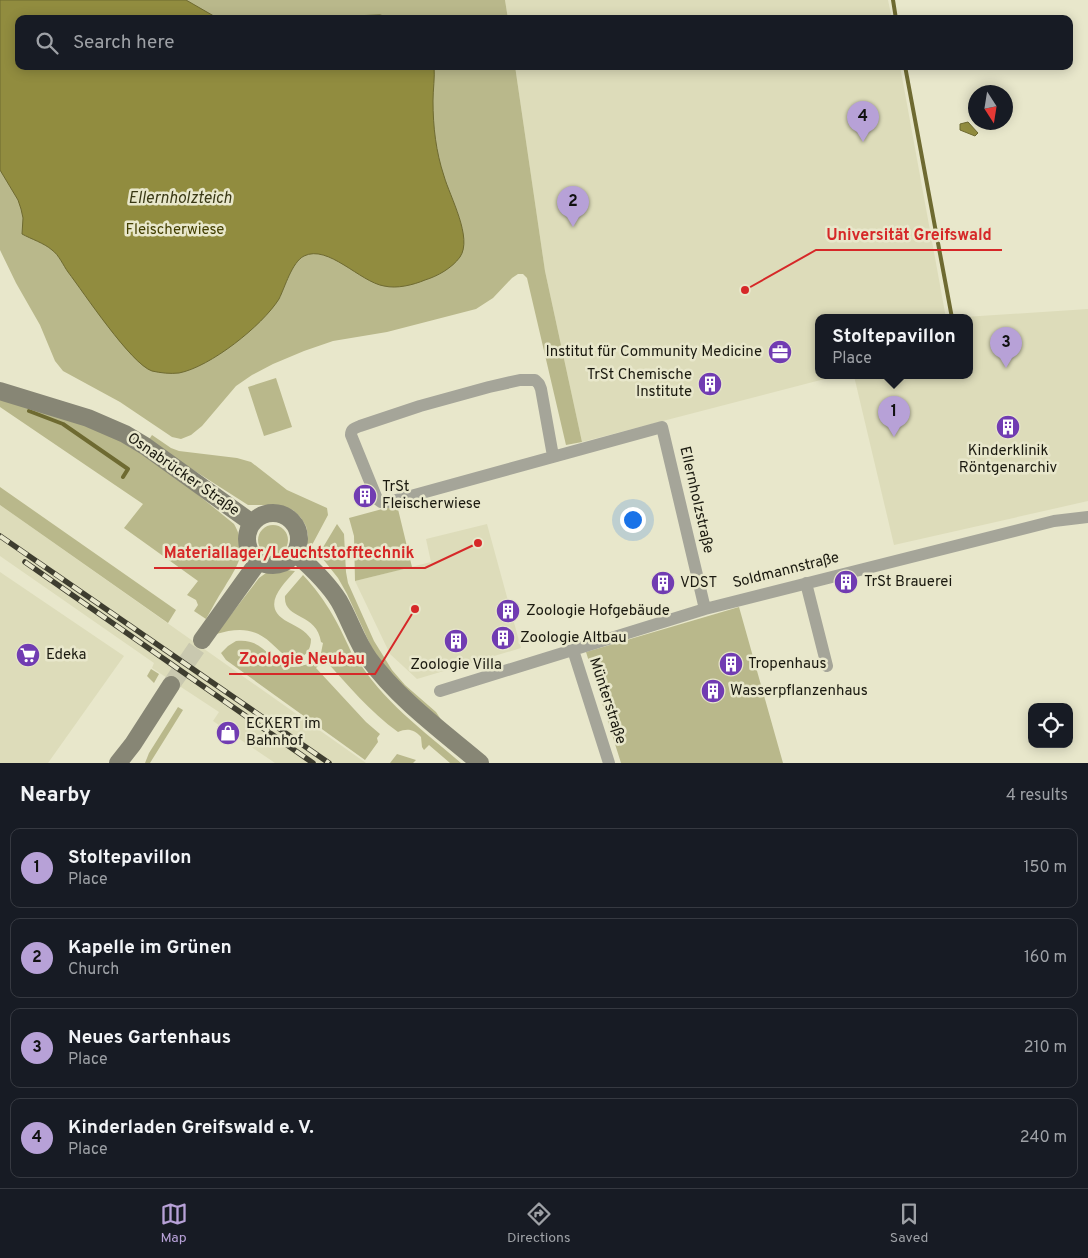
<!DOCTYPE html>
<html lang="en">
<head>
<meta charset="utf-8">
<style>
	body { margin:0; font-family:Overpass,sans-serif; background:#242831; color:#f1f3f6 }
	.controls { position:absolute; right:15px; bottom:15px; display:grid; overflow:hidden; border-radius:10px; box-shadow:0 2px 12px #0003 }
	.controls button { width:45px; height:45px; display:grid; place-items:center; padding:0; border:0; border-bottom:1px solid #363941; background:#171b24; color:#f1f3f6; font:25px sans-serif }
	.compass { position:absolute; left:968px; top:85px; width:45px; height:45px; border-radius:50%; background:#171b24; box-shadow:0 2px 12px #0003; rotate:168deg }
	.you { position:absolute; left:632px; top:519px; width:18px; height:18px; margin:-12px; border:4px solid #fff; border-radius:50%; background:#1a73e8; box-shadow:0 0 0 8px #1a73e833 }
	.badge { display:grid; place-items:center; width:32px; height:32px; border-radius:50%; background:#b7a1d7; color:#111; font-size:16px; font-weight:700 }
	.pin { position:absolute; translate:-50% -41px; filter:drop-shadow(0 1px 2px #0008) }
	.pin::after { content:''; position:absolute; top:26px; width:18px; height:15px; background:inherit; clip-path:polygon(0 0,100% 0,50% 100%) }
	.popup { position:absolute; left:815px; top:314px; width:158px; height:65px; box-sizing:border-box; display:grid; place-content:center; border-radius:10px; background:#171b24; filter:drop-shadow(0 1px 4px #0005); font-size:16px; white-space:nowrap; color:#9ea1a6 }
	.popup b { font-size:19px; color:#f1f3f6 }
	.popup::after { content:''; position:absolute; left:50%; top:100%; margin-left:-10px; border:10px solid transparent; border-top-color:#171b24 }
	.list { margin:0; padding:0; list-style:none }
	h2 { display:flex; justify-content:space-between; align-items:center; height:65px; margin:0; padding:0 20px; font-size:21px }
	h2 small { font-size:16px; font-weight:400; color:#9ea1a6 }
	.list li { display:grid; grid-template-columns:32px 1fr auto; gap:15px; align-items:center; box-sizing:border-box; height:80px; margin:0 10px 10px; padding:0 10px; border:1px solid #363941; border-radius:10px }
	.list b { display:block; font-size:19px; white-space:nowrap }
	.list p { margin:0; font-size:16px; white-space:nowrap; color:#9ea1a6 }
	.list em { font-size:16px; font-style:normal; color:#9ea1a6 }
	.icon { flex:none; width:28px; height:28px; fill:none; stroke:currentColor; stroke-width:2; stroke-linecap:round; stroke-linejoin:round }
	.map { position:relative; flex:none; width:1088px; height:763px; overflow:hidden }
	.search { position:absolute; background:#171b24; box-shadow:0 2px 12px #0003; left:15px; right:15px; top:15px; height:55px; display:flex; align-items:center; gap:12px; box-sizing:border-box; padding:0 18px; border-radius:10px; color:#9ea1a6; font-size:19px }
	.sheet { height:425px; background:#171b24 }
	nav { display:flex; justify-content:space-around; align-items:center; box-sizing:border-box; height:70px; border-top:1px solid #363941; background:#171b24; font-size:14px; color:#9ea1a6 }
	nav a { display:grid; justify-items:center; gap:2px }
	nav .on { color:#b7a1d7 }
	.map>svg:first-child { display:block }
	.built { fill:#dddcba }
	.green { fill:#b9b88b }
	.water { fill:#918c3f; stroke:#6e6a31 }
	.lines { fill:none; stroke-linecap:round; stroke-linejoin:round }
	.stream { stroke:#6e6a31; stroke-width:4 }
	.secondary-tunnel { stroke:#c9c8af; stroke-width:18; stroke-dasharray:18 9; stroke-linecap:butt }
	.street { stroke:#a5a599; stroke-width:12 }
	.secondary { stroke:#878675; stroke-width:18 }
	.rail-casing { stroke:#3e3d2f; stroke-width:5.5 }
	.rail { stroke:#e8e7cb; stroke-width:4; stroke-dasharray:11; stroke-linecap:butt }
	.labels { text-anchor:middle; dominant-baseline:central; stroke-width:5; stroke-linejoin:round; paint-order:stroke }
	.park-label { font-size:15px; fill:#433f00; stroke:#e8e7cb }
	.poi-label { font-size:15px; fill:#1b1a10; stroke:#e8e7cb; text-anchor:start }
	.street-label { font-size:15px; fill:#1b1a10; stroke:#e8e7cb }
	.water-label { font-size:16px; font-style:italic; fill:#393815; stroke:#e8e7cb }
	.leader { fill:none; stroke:#d62828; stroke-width:2 }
	.callout-dot { fill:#d62828; stroke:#e8e7cb; stroke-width:2 }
	.callout-label { font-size:16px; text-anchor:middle; font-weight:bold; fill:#d62828; stroke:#e8e7cb; stroke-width:5; stroke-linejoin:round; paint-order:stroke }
</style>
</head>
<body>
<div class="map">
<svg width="1088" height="763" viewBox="0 0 1088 763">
	<rect width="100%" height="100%" fill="#e8e7cb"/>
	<path class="built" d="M 505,0 L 888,0 L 892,19 L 508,19 Z
		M 515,66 L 900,66 L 946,318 L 819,318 L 819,376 L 836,376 L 582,442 L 545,271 Z
		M 1088,309 L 1088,501 L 894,545 L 854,376 L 969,376 L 969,318 L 949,318 Z
		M 0,505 L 366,763 L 275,763 L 213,721 L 219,712 L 152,668 L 154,663 L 0,556 Z
		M 487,524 L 521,648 L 417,679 L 390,654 L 355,581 L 431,562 L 426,539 Z
		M 0,572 L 124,656 L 48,763 L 0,763 Z"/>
	<path class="green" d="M 0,0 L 505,0 L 508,19 L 19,19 L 19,66 L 515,66 L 545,271 L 582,442 L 566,445 L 527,278 L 523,274 L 518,274 L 512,278 L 493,298 L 476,309 L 387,332 L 333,341 L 304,351 L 273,364 L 252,375 L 236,386 L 202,426 L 191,435 L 181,439 L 172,437 L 120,402 L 63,371 L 55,361 L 40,325 L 16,283 L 0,250 Z
		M 276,378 L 292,427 L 264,436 L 248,387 Z
		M 0,399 C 35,409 72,418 105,433 C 153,455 193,491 234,524 C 249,551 238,565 224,588 C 217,598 212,609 206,619 L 194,611 L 198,605 L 196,600 L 187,595 L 198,581 L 124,528 L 143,504 L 0,407 Z
		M 152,435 L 171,448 L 179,451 L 237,458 L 251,462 L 287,490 L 327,508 L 328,515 L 312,545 L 306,543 L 308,535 L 306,526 L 301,518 L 293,510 L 270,505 L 248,505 L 148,441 Z
		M 0,487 L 176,610 L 168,623 L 0,505 Z
		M 397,505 L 412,567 L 355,581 L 354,536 L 349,518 Z
		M 337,524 L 344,534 L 346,572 L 348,583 L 374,641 L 392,670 L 405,685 L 436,712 L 448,730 L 380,666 L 347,594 L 338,578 L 319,554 Z
		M258 540a15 15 0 1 1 30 0a15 15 0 1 1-30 0Z
		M 286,570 L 295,571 C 281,587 260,607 288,622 C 297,627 305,630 311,639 C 311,652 303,661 289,658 C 282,654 277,648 271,643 C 254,627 237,628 216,634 L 259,578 L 266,573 Z
		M 303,575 C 328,602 339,625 354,658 L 356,657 C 381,700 424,731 461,763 L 450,763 L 429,745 L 424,750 L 422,747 L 421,737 C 414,729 407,728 398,732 C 370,712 348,685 325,660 L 321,653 L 323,643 L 321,642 C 317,612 283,620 285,596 Z
		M 739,607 L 783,763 L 621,763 L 586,652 Z
		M 236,641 C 263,638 266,658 288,666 C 299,670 308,660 318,666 L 316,668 L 366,722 L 380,734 L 377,738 L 378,742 L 365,760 L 226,660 L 221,653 L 228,646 Z
		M 151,669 L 159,674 L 154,683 L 147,676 Z
		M 178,707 L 183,710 L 150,763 L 145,763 L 149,753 Z
		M 397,754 L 416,760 L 413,763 L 390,763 Z"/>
	<path class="water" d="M 0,0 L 186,0 L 219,19 L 19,19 L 19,66 L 434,66 C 435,78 433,89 433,101 C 433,127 436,152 444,176 C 450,197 473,238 460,257 C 452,268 438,276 425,280 C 413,285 397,289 384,286 C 360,282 328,244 304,256 C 292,262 285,287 279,299 C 262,326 210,367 179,373 C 170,374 161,373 152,371 C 131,364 84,293 68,272 C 63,265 59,255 52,250 C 44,243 31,239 22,234 L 23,218 L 21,209 L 18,200 L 0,170 Z
		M 380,15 L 396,19 L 321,19 L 350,16 Z
		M 968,122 L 978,133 L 975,136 L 960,130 L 960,124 Z"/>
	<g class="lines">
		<path class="stream" d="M 893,0 L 896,19
			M 905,66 L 952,318
			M 29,411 L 63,424 L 128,469 L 123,477"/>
		<path class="secondary-tunnel" d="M 171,685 L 202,640"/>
		<path class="street" d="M 553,456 L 541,389 L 539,384 L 535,380 L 520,380 L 489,387 L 420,406 L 360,426 C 355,428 351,429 351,435 L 377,499 L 381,502 L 389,502 L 662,427 L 705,609
			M 806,583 L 827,666
			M 573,650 L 609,763
			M 440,691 L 705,609 L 1054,521 L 1088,517"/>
		<path class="secondary" d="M 0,391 L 88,418 L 125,434 L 145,446 L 252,523
			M247 539a26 26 0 1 1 52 0a26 26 0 1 1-52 0Z
			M 295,553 C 311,567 328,583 339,601 C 350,620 356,641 369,659 C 399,700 442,731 480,763
			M 202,640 L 258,562
			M 118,763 L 133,744 L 171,685"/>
		<g class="rail-casing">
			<path id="rail" d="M 0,536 L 329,763
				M 25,562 L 313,763"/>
		</g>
		<use href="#rail" class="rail"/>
	</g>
	<defs>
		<g id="office-disc" transform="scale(1.25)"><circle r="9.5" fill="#713cb2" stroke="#e8e7cb"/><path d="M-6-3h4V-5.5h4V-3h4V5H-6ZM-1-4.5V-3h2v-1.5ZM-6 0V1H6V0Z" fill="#fff"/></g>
		<g id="building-disc" transform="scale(1.25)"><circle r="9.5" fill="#713cb2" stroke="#e8e7cb"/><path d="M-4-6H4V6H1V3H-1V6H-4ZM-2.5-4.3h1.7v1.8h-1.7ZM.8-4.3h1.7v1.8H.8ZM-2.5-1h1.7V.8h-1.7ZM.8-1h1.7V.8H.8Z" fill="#fff"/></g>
		<g id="supermarket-disc" transform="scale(1.25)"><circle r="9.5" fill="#713cb2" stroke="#e8e7cb"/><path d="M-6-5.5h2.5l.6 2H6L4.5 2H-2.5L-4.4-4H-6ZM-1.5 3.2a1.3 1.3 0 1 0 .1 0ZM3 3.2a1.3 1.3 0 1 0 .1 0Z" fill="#fff"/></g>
		<g id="shop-disc" transform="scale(1.25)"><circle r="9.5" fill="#713cb2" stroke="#e8e7cb"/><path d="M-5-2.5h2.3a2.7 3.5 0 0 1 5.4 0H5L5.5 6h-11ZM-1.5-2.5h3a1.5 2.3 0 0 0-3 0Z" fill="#fff"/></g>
	</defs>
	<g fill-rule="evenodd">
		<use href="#office-disc" x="780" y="352"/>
		<use href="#building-disc" x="710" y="384"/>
		<use href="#building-disc" x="1008" y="427"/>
		<use href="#building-disc" x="365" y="496"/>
		<use href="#building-disc" x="846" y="582"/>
		<use href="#building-disc" x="663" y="583"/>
		<use href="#building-disc" x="508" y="611"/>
		<use href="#building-disc" x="503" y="638"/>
		<use href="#building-disc" x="456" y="641"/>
		<use href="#supermarket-disc" x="28" y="655"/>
		<use href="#building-disc" x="731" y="664"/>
		<use href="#building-disc" x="713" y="691"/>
		<use href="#shop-disc" x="228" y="733"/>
	</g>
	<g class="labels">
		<g class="park-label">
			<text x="175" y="230">Fleischerwiese</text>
		</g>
		<g class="poi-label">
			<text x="762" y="352" text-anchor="end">Institut für Community Medicine</text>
			<text x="692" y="375" text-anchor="end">TrSt Chemische<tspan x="692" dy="17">Institute</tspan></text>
			<text x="1008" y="451" text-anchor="middle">Kinderklinik<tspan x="1008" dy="17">Röntgenarchiv</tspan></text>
			<text x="382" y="487">TrSt<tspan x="382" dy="17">Fleischerwiese</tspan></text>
			<text x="864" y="582">TrSt Brauerei</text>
			<text x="680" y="583">VDST</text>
			<text x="526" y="611">Zoologie Hofgebäude</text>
			<text x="520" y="638">Zoologie Altbau</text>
			<text x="46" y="655">Edeka</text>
			<text x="748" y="664">Tropenhaus</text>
			<text x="456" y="665" text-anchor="middle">Zoologie Villa</text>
			<text x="730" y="691">Wasserpflanzenhaus</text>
			<text x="246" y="724">ECKERT im<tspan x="246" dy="17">Bahnhof</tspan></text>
		</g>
		<g class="street-label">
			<text transform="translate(183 475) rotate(35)">Osnabrücker Straße</text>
			<text transform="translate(696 500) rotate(77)">Ellernholzstraße</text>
			<text transform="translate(786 571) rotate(-14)">Soldmannstraße</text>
			<text transform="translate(607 701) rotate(72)">Münterstraße</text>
		</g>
		<g class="water-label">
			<text x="180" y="199">Ellernholzteich</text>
		</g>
	</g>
	<path class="leader" d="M745 290L816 250H1002M478 543L425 568H154M415 609L375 674H229"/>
	<g class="callout-dot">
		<circle cx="745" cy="290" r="5"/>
		<circle cx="478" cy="543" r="5"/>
		<circle cx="415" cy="609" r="5"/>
	</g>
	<g class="callout-label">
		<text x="909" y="240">Universität Greifswald</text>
		<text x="289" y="558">Materiallager/Leuchtstofftechnik</text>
		<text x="302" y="664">Zoologie Neubau</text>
	</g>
</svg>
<div class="controls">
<button><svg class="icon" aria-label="locate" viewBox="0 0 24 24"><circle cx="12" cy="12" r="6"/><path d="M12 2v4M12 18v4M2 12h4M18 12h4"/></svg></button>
</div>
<svg class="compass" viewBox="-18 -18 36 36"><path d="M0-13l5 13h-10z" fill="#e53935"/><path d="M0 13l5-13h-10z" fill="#9ea1a6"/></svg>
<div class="you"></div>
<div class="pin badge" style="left:894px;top:437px">1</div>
<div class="popup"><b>Stoltepavillon</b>Place</div>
<div class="pin badge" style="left:573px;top:227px">2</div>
<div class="pin badge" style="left:1006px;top:368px">3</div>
<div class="pin badge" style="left:863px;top:142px">4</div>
<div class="search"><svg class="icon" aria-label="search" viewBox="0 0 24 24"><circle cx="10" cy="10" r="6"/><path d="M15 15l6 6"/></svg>Search here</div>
</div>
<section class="sheet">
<h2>Nearby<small>4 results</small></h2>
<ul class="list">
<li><span class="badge">1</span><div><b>Stoltepavillon</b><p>Place</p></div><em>150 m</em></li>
<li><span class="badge">2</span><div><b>Kapelle im Grünen</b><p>Church</p></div><em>160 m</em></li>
<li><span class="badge">3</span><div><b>Neues Gartenhaus</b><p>Place</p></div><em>210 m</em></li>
<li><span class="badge">4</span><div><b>Kinderladen Greifswald e. V.</b><p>Place</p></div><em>240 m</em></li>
</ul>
</section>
<nav>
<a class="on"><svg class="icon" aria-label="map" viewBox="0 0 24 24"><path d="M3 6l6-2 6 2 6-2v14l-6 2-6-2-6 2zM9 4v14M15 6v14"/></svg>Map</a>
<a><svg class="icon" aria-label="directions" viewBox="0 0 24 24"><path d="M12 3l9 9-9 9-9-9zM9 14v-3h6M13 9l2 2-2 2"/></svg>Directions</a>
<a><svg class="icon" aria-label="saved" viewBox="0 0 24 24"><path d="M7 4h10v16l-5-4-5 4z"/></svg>Saved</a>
</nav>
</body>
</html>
